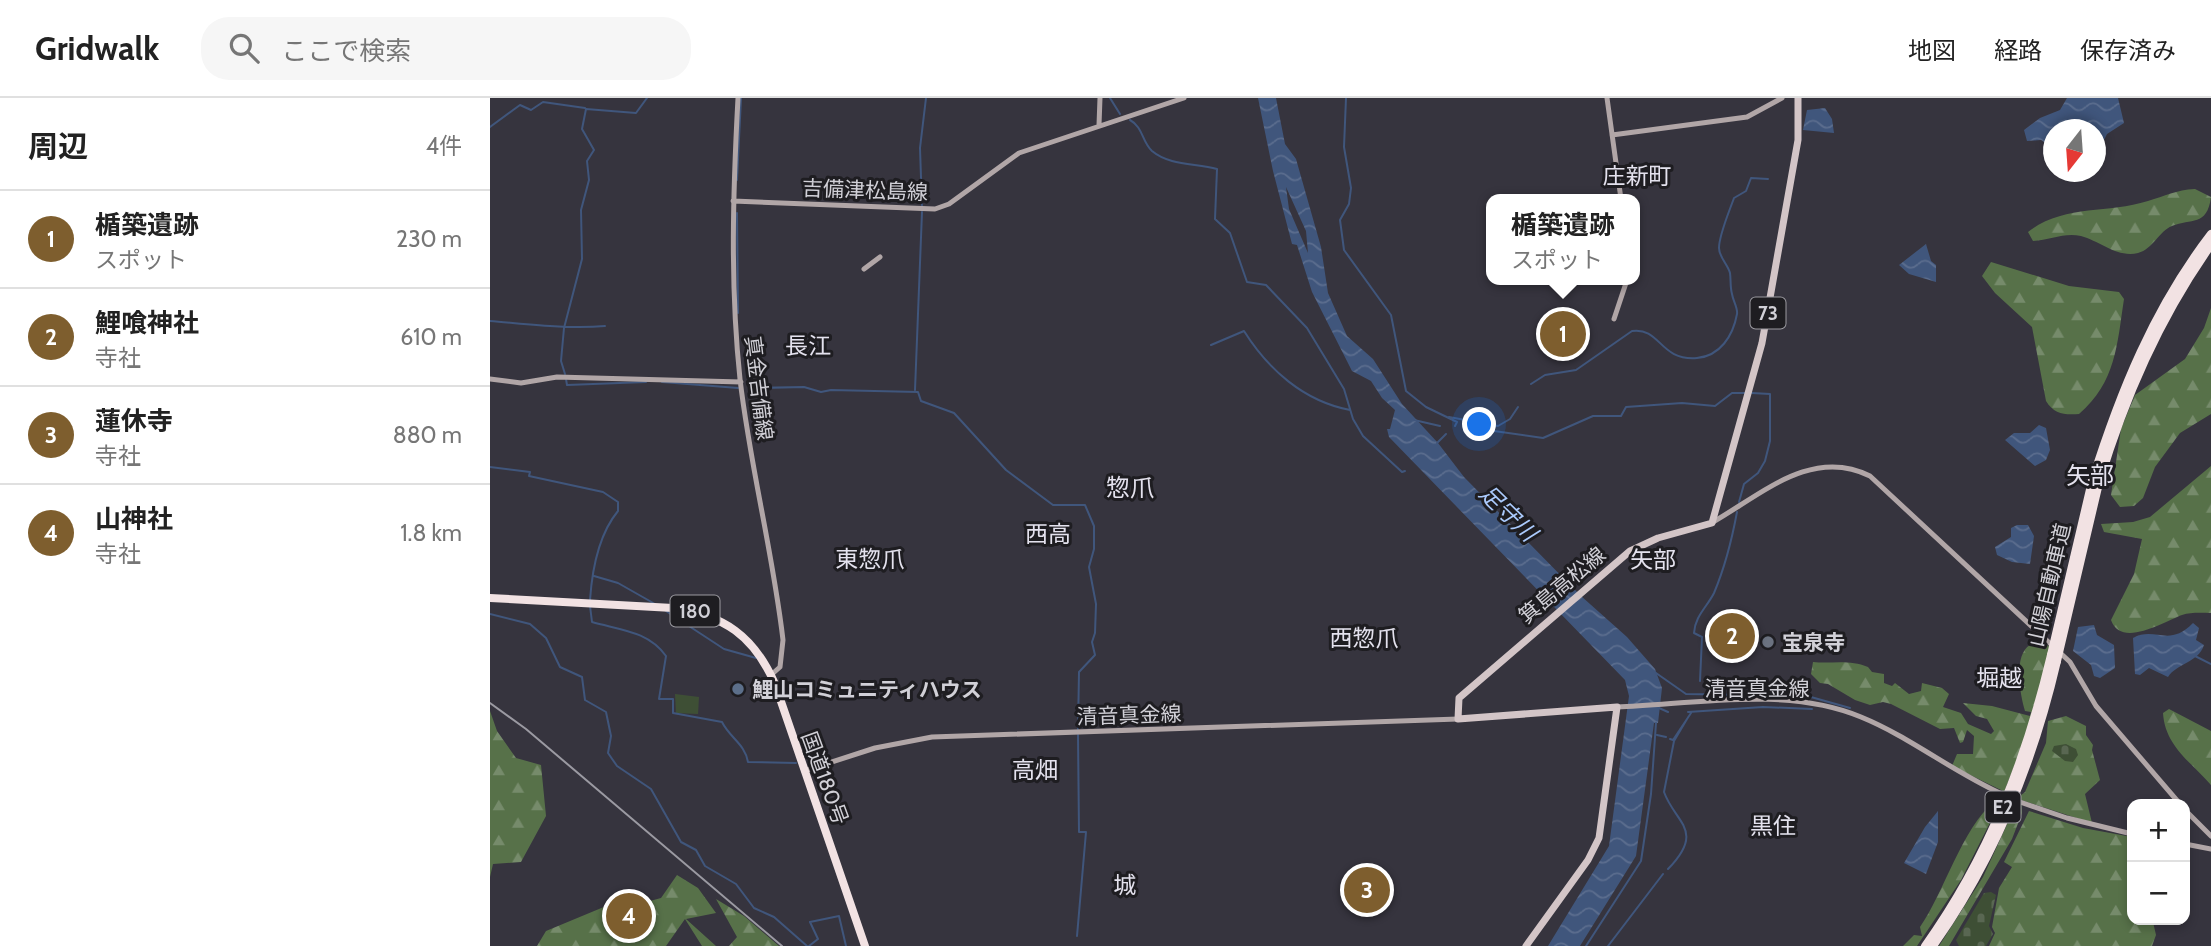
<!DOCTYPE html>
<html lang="ja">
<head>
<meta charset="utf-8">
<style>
	body { margin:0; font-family:Cabin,"Noto Sans JP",sans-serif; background:#f6f6f6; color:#222 }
	.controls { position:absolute; right:21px; bottom:21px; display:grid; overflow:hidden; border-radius:14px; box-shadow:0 4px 10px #0003 }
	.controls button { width:63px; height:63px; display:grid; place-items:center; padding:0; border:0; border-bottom:2px solid #e0e0e0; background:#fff; color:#222; font:35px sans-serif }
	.compass { position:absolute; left:1553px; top:21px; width:63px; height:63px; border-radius:50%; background:#fff; box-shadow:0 4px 10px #0003; rotate:197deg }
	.you { position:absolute; left:990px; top:327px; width:24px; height:24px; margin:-18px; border:5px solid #fff; border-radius:50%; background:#1a73e8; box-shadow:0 0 0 10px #1a73e833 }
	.badge { display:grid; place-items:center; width:46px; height:46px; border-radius:50%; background:#7e5e2e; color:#fff; font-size:23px; font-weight:700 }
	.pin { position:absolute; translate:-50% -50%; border:4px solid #fff; box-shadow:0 2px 7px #0006 }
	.popup { position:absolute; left:996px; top:96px; width:154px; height:91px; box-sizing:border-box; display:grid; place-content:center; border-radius:14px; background:#fff; filter:drop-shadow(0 2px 5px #0005); font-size:23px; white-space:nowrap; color:#767676 }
	.popup b { font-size:26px; color:#222 }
	.popup::after { content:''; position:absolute; left:50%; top:100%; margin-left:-14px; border:14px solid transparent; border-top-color:#fff }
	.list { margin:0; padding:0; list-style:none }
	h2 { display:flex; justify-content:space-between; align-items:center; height:91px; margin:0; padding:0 28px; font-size:30px }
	h2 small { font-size:23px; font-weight:400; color:#767676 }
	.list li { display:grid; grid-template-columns:46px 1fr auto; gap:21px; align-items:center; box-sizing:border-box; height:98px; padding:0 28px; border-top:2px solid #e0e0e0 }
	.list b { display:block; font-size:26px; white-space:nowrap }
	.list p { margin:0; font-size:23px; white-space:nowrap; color:#767676 }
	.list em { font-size:23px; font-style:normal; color:#767676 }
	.icon { flex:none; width:38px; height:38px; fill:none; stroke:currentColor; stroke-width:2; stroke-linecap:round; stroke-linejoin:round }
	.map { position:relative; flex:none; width:1721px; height:848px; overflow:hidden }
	header { display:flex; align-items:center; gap:42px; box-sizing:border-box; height:98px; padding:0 35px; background:#fff; border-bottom:2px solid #e0e0e0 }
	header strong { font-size:33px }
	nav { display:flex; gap:38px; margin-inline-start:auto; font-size:24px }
	.search { width:490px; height:63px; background:#f6f6f6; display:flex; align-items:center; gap:18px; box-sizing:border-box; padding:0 24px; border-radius:28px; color:#767676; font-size:26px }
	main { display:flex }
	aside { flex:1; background:#fff }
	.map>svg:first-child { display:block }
	.forest { fill:url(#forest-firs) }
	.cemetery { fill:url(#cemetery-stones) }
	.park { fill:url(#park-tufts) }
	.water { fill:url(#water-waves); fill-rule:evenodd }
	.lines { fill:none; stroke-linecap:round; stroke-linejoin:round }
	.stream { stroke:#40567c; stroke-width:2 }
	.secondary { stroke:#b1a6a7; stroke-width:5 }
	.primary { stroke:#d3c5c7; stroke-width:7 }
	.highway { stroke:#f2e2e3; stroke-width:8 }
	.rail { stroke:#9b9aa2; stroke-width:2 }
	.highway-bridge { stroke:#f2e2e3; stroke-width:8 }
	.worship-dot { fill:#6b7280; stroke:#1e1d21; stroke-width:2.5 }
	.service-dot { fill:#5c6f8a; stroke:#1e1d21; stroke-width:2.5 }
	.labels { text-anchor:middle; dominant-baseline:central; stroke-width:6; stroke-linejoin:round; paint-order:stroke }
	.shield { fill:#1e1d21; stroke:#9b9aa0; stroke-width:2 }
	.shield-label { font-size:19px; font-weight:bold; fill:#d1d0d7 }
	.street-label { font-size:21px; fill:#d1d0d7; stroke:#1e1d21 }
	.poi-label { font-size:21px; font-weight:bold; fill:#d1d0d7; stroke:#1e1d21; text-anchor:start }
	.neighbourhood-label { font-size:23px; fill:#e4e2ee; stroke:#1e1d21 }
	.water-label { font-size:23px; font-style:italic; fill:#abcafc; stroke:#1e1d21 }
	.quarter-label { font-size:24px; fill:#e4e2ee; stroke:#1e1d21 }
</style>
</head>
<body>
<header>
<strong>Gridwalk</strong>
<div class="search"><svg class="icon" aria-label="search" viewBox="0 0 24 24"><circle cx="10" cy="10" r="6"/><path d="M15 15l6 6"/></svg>ここで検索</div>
<nav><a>地図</a><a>経路</a><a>保存済み</a></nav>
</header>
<main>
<aside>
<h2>周辺<small>4件</small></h2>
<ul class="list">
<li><span class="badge">1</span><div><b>楯築遺跡</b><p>スポット</p></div><em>230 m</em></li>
<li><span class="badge">2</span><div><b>鯉喰神社</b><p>寺社</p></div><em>610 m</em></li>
<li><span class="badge">3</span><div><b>蓮休寺</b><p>寺社</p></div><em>880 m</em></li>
<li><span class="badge">4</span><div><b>山神社</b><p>寺社</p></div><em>1.8 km</em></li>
</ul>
</aside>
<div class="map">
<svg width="1721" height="848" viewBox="0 0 1721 848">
	<defs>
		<pattern id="forest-firs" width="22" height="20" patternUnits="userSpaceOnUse" patternTransform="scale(1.75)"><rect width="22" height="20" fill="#577149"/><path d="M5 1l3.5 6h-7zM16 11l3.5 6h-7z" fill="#768b6b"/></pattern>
		<pattern id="cemetery-stones" width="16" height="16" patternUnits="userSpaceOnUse" patternTransform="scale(1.75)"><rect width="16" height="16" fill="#3e4f35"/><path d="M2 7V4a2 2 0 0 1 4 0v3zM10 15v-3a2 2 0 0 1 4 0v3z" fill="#596752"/></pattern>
		<pattern id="park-tufts" width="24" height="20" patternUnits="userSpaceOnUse" patternTransform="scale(1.75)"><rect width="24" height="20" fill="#3e4f35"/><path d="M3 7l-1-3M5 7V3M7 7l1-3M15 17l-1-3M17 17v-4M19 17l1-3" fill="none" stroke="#596752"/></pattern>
		<pattern id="water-waves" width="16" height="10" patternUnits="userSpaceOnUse" patternTransform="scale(1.75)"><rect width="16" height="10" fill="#40567c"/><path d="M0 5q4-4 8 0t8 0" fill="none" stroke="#5b6d8e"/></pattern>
	</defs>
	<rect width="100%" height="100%" fill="#36343e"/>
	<path class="forest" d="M 1705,91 L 1721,99 C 1717,129 1701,120 1682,128 C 1669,133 1663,151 1648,155 C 1627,160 1610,143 1591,138 C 1575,134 1560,142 1543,143 L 1538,134 C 1574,106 1617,116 1658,103 C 1675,98 1686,92 1705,91 Z
		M 1501,164 L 1579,188 L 1629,194 L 1634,201 C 1627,247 1626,284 1589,316 C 1574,317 1564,316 1556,303 L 1542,229 L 1505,195 L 1492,178 Z
		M 1721,210 L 1721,316 L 1690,335 L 1665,369 L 1653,400 L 1644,408 L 1630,409 L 1621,397 L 1631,331 L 1645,297 L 1695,261 L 1714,230 Z
		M 1721,368 L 1721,515 C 1712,515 1701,514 1692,517 C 1675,523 1631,551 1621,522 L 1644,476 L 1652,441 L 1614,434 L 1611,426 L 1643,424 L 1660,419 Z
		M 1553,544 L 1560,549 L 1540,628 L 1511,702 L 1503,700 L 1510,698 L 1513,693 L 1462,668 L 1467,656 L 1483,656 L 1484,638 L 1477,632 L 1473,644 L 1470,645 L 1464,630 L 1450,631 L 1401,606 L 1393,604 L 1380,607 L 1365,602 L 1338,586 L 1330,585 L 1321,576 L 1323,564 C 1342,566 1359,561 1378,569 L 1382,574 L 1394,576 L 1394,585 L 1402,588 L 1405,585 L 1419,596 L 1431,593 L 1432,585 L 1452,590 L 1459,596 L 1453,609 L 1471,615 L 1478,626 L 1501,636 L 1504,633 L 1497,621 L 1486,618 L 1473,605 L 1502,608 L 1540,618 L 1541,614 L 1535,613 C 1530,597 1523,557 1540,547 Z
		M 1679,611 L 1721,633 L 1721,687 C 1701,664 1675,648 1673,615 Z
		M 0,613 L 7,633 L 26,660 L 51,667 L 56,718 L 31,764 L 3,766 L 0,779 Z
		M 1576,618 L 1596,628 L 1596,637 L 1603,647 L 1602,652 L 1610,682 L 1595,696 L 1602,725 L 1531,702 L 1532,715 L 1522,741 L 1459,848 L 1449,848 L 1493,779 L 1530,698 L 1535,694 L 1556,645 L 1558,623 Z
		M 1504,704 L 1510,705 L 1471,782 L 1427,848 L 1413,848 L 1424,837 L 1432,838 L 1430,829 C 1454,795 1472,730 1504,704 Z
		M 1539,713 L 1593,730 L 1642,739 L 1642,822 L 1663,824 L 1666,837 L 1662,848 L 1499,848 L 1505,835 L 1502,829 L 1509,790 L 1522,769 L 1514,764 Z
		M 187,777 L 208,790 L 226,815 L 196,821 L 226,848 L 212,848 L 195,821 L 176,848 L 47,848 L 56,833 L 121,806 L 148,812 L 160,803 L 171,800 Z
		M 226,801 L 254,818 L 289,848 L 239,848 L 247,839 Z"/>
	<path class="cemetery" d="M 1576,646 L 1586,651 L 1588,657 L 1583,664 L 1575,663 L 1562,653 L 1564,648 Z
		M 1501,794 L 1506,797 L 1499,828 L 1503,836 L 1496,848 L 1469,848 L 1466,842 L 1494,795 Z"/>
	<path class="park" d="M 185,596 L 209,599 L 208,616 L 186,615 Z"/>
	<path class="water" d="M 768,0 L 786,0 L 795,46 L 806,61 L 831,149 L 838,195 L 857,238 L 883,261 L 912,306 L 948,345 L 974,379 L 1091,498 L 1137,539 L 1165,571 L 1172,590 L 1168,625 L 1164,625 L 1146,758 L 1090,848 L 1058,848 L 1119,748 L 1139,598 L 1135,582 L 899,339 L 897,331 L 900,331 L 905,312 L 892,300 L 881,283 L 862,273 L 822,194 L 807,147 L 802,146 L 783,73 ZM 796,89 L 816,133 L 818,155 L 799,111 Z
		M 1577,0 L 1628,0 L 1634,25 L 1617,36 L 1614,42 L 1606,43 L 1605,32 L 1563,32 L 1563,50 L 1551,42 L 1537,43 L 1534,32 L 1550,20 L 1570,12 Z
		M 1335,10 L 1342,21 L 1344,35 L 1313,32 L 1317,12 Z
		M 1436,146 L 1441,163 L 1446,167 L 1446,184 L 1419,176 L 1409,167 Z
		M 1549,327 L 1556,330 L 1560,352 L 1556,362 L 1545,368 L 1515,342 L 1524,335 L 1540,335 Z
		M 1527,427 L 1538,427 L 1544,438 L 1540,466 L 1522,464 L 1507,457 L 1505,449 L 1521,439 L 1521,430 Z
		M 1703,525 L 1709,530 L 1706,542 L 1714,547 C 1708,565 1687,565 1678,579 L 1659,570 L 1650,577 L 1645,576 L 1643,540 C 1665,528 1679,550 1703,525 Z
		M 1604,527 L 1607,537 L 1624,547 L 1625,570 L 1610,580 L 1604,578 L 1601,567 L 1583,553 L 1588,529 Z
		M 1448,713 L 1448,744 L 1436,776 L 1414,765 L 1435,729 Z"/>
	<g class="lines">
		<path class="stream" d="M 620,0 L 630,16
			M 856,0 L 854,49 L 861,90 L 859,106 L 850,122 L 854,152 L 901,217 L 916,293 L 936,309 L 967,324 L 965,328
			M 640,22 C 653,29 652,44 662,53 C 680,68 706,65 727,71 L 725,121 L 740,135 L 757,184 L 776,187 L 817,230 L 854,291 L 863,321 L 873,338 L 912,374 L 915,373
			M 0,29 L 30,7 L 41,12 L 53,4 L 95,10
			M 247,82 L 251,0
			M 432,109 L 430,50 L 436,0
			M 247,115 L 248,215
			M 0,223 C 38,226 76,231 115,228
			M 721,247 L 754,233 C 778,271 813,303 860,312
			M 75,276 L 71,263 L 74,230 L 92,161 L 91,112 L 99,82 L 97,63 L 104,52 L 92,31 L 96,11 L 146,15 L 157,0
			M 76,281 L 77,287 L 156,284
			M 172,284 L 248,290
			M 1041,286 L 1055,277 L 1086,272 L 1142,233 C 1171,229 1169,263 1207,260 C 1230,258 1243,238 1247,216 C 1248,210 1243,203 1242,196 C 1240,189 1241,182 1240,175 C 1238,167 1229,159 1229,150 C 1229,137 1239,114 1244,100 L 1256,93 L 1261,80 L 1278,81
			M 266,290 L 314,289 L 331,294 L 341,292 L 428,294 L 431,303 L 464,315 L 516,372 L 563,407 L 595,407 L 604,428 L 604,451 L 599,469 L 606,506 L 605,535 L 602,544 L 605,557 L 589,574 L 588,631
			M 425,292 L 432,114
			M 959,319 L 1008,328 L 1020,321 L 1028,309
			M 924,322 L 950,328
			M 1004,333 L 1053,340 L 1103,318 L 1131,318 L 1136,309 L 1192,305 L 1225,308 L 1242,295 L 1255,295
			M 947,345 L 956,336
			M 0,369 L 40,374 L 39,378 L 113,394 L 128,404 L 128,413 C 109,436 102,473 100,502
			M 1249,404 L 1254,386 L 1268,375 L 1275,363 L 1280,343 L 1280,296 L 1262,295
			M 104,478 L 128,485 L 165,506
			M 100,508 L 102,524 C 130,532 158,533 176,558 L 169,601 L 183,601 L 183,615 L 232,624 C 240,640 255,646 258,664 L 306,665
			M 176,513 L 234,551 L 266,560
			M 0,516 L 40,526 L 56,540 L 70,569 L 92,579 L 95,602 L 116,614 L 121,638 L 118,655 L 127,668 L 161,691 L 191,744 L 206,752 L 215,768 L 246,786 L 264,810 L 284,819 L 317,848
			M 1705,558 L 1721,566
			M 1166,575 L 1196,596 L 1256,597 L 1296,592 L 1360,610
			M 1210,583 L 1212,539 L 1204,535 C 1205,518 1217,509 1224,495 C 1235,469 1242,441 1247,414
			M 1169,610 L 1178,614
			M 1198,614 L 1273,609 L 1322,611
			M 1167,637 L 1176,639
			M 1180,641 L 1183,642 L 1201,615
			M 1178,771 C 1216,732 1185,725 1174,694 L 1184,643 L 1197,621
			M 587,838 L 596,734 L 589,734 L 588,637
			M 319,848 L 328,841 L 320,824 L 349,818 L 356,848
			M 1096,848 L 1151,763 L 1161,696 L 1166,625
			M 1118,848 L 1173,776"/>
		<path class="secondary" d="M 248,0 C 243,93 240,187 250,281 C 260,368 283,455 293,542 L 290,569 L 281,577
			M 1117,0 L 1131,101
			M 609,27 L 610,0
			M 1122,37 L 1257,19 L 1292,0
			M 243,103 L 445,111 L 459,106 L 529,55 L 694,0
			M 374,171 L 390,159
			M 1124,221 L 1137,182
			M 0,281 L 31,285 L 67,279 L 251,284
			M 1223,424 C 1272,396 1322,349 1380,378 L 1580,564 L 1606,608 L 1690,706
			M 1127,609 C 1204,606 1298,588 1371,619 C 1420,639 1463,674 1512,696
			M 314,673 L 385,650 L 442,639 L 968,621
			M 1530,704 L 1577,720 L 1642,736
			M 1695,712 L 1721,738
			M 1695,746 L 1721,751"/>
		<path class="primary" d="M 1036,848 L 1098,762 L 1109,740 L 1127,609 L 968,621 L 969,600 L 1140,453 L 1168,440 L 1222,425 L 1272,245 L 1308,42 L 1308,0"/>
		<path class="highway" d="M 1602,383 C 1630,294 1664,210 1721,136
			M 1609,385 C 1635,299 1669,221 1721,147
			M 0,500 L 183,510 C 234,517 264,538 285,586 L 375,848
			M 1435,848 C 1498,760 1536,662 1561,557
			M 1443,848 C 1505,761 1543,666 1567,563"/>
		<path class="rail" d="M 0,605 L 36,631 L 292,848"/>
		<path class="highway-bridge" d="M 1561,557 L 1602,383
			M 1567,563 L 1609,385"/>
	</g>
	<circle class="worship-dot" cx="1278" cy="544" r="7"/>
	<circle class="service-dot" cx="248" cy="591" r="7"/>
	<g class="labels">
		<g class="shield">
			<rect x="1260.5" y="199.5" width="35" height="31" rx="5"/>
			<rect x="180.5" y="497.5" width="49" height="31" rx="5"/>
			<rect x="1495.5" y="693.5" width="35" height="31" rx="5"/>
		</g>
		<g class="shield-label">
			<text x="1278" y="215">73</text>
			<text x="205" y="513">180</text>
			<text x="1513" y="709">E2</text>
		</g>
		<g class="street-label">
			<text transform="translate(375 92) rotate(2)">吉備津松島線</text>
			<text transform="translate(269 290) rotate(83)">真金吉備線</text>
			<text transform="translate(1072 487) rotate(-40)">箕島高松線</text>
			<text transform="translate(1559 487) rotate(-77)">山陽自動車道</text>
			<text x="1267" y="590">清音真金線</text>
			<text transform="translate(639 617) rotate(-2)">清音真金線</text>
			<text transform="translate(335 680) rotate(70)">国道180号</text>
		</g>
		<g class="poi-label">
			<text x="1292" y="544">宝泉寺</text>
			<text x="262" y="591">鯉山コミュニティハウス</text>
		</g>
		<g class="neighbourhood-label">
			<text x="1147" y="78">庄新町</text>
			<text x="318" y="248">長江</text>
			<text x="558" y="436">西高</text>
			<text x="380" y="461">東惣爪</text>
			<text x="1163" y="462">矢部</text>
			<text x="874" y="540">西惣爪</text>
			<text x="1509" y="580">堀越</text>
			<text x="545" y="672">高畑</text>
			<text x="1283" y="728">黒住</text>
			<text x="635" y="787">城</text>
		</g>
		<g class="water-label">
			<text transform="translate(1018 415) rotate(44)">足守川</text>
		</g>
		<g class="quarter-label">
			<text x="1600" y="377">矢部</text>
			<text x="640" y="389">惣爪</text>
		</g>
	</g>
</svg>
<div class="controls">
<button>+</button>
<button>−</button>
</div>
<svg class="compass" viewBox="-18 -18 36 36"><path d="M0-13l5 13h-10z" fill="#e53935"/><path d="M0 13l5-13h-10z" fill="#767676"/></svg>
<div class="you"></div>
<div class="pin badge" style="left:1073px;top:236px">1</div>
<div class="popup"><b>楯築遺跡</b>スポット</div>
<div class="pin badge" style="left:1242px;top:538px">2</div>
<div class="pin badge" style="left:877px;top:792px">3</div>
<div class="pin badge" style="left:139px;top:818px">4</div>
</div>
</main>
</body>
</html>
